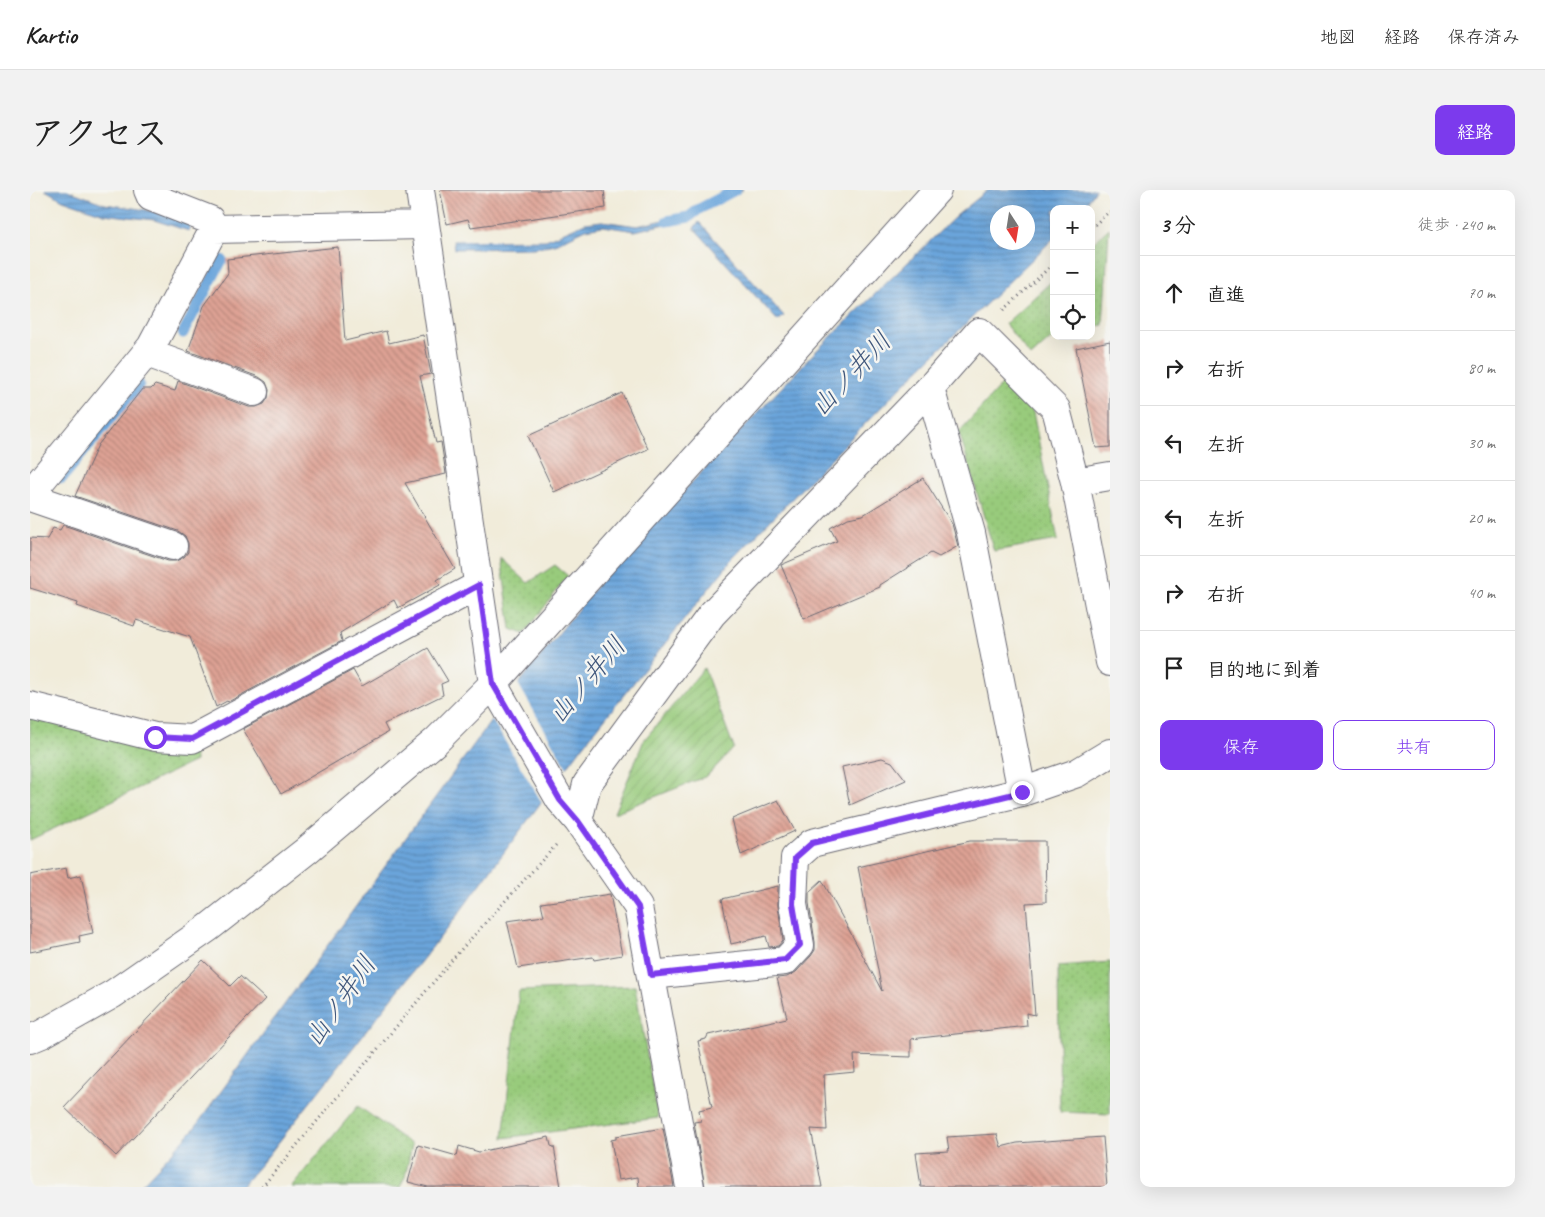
<!DOCTYPE html>
<html lang="ja">
<head>
<meta charset="utf-8">
<style>
	body { margin:0; font-family:Caveat,"Klee One",sans-serif; background:#f2f2f2; color:#222 }
	.controls { position:absolute; right:15px; top:15px; display:grid; overflow:hidden; border-radius:10px; box-shadow:0 5px 20px #0002 }
	.controls button { width:45px; height:45px; display:grid; place-items:center; padding:0; border:0; border-bottom:1px solid #e0e0e0; background:#fff; color:#222; font:25px sans-serif }
	.compass { position:absolute; left:960px; top:15px; width:45px; height:45px; border-radius:50%; background:#fff; box-shadow:0 5px 20px #0002; rotate:168deg }
	.stop { position:absolute; width:15px; height:15px; margin:-11px; border:4px solid #7c3aed; border-radius:50%; background:#fff }
	.stop.end { background:#7c3aed; border-color:#fff; box-shadow:0 1px 5px #0008 }
	.list { margin:0; padding:0; list-style:none }
	h2 { display:flex; justify-content:space-between; align-items:center; height:65px; margin:0; padding:0 20px; font-size:21px }
	h2 small { font-size:16px; font-weight:400; color:#767676 }
	.list li { display:grid; grid-template-columns:32px 1fr auto; gap:15px; align-items:center; box-sizing:border-box; height:75px; padding:0 20px; border-top:1px solid #e0e0e0 }
	.list b { display:block; font-size:19px; white-space:nowrap }
	.list em { font-size:16px; font-style:normal; color:#767676 }
	.actions { display:flex; gap:10px; padding:15px 20px }
	.actions a { flex:1; padding:11px 0; border:1px solid #7c3aed; border-radius:10px; text-align:center; font-size:18px; color:#7c3aed }
	.actions .main { background:#7c3aed; color:#fff }
	.icon { flex:none; width:28px; height:28px; fill:none; stroke:currentColor; stroke-width:2; stroke-linecap:round; stroke-linejoin:round }
	.map { position:relative; flex:none; width:1080px; height:997px; overflow:hidden; border-radius:10px }
	header { display:flex; align-items:center; gap:30px; box-sizing:border-box; height:70px; padding:0 25px; background:#fff; border-bottom:1px solid #e0e0e0 }
	header strong { font-size:24px }
	nav { display:flex; gap:28px; margin-inline-start:auto; font-size:18px }
	.intro { display:flex; align-items:center; justify-content:space-between; box-sizing:border-box; height:120px; padding:0 30px }
	h1 { margin:0; font-size:35px }
	.button { padding:12px 22px; border-radius:10px; background:#7c3aed; color:#fff; font-size:18px; font-weight:700 }
	main { display:flex; gap:30px; padding:0 30px }
	aside { flex:1; background:#fff; border-radius:10px; box-shadow:0 5px 20px #0002 }
	.map>svg:first-child { display:block }
	.grass { fill:url(#grass-dots); stroke:#5d765b }
	.garden { fill:url(#garden-furrows); stroke:#5d765b }
	.water { fill:url(#water-rules); stroke:#46648b; fill-rule:evenodd }
	.pier { fill:#f1ecda }
	.lines { fill:none; stroke-linecap:round; stroke-linejoin:round }
	.stream { stroke:#6ba5db; stroke-width:11 }
	.building { fill:url(#building-back-hatch) }
	.minor-casing { stroke:#6a6973; stroke-width:30 }
	.path { stroke:#6a6973; stroke-width:3; stroke-dasharray:1 4; stroke-linecap:butt }
	.minor { stroke:#fff; stroke-width:28 }
	.route { stroke:#7c3aed; stroke-width:6 }
	.labels { text-anchor:middle; dominant-baseline:central; stroke-width:5; stroke-linejoin:round; paint-order:stroke }
	.water-label { font-size:26px; font-style:italic; fill:#3f567b; stroke:#f6f6f2 }
</style>
</head>
<body>
<header>
<strong>Kartio</strong>
<nav><a>地図</a><a>経路</a><a>保存済み</a></nav>
</header>
<div class="intro"><h1>アクセス</h1><a class="button">経路</a></div>
<main>
<div class="map">
<svg width="1080" height="997" viewBox="0 0 1080 997">
	<defs>
		<pattern id="grass-dots" width="8" height="8" patternUnits="userSpaceOnUse" patternTransform="scale(1.25)"><rect width="8" height="8" fill="#98cb7b"/><path d="M2 2h.1M6 6h.1" fill="none" stroke="#83ae6b" stroke-width="1.8" stroke-linecap="round"/></pattern>
		<pattern id="garden-furrows" width="10" height="10" patternUnits="userSpaceOnUse" patternTransform="scale(1.25)"><rect width="10" height="10" fill="#98cb7b"/><path d="M-1 1l2-2M0 10L10 0M9 11l2-2" fill="none" stroke="#83ae6b"/></pattern>
		<pattern id="water-rules" width="6" height="5" patternUnits="userSpaceOnUse" patternTransform="scale(1.25)"><rect width="6" height="5" fill="#6ba5db"/><path d="M0 2.5h6" fill="none" stroke="#5886b3"/></pattern>
		<pattern id="building-back-hatch" width="6" height="6" patternUnits="userSpaceOnUse" patternTransform="scale(1.25)"><rect width="6" height="6" fill="#dea294"/><path d="M-1 5l2 2M0 0l6 6M5-1l2 2" fill="none" stroke="#b4847a"/></pattern>
	</defs>
	<rect width="100%" height="100%" fill="#f6f6f2"/>
	<filter id="ink" filterUnits="userSpaceOnUse"><feTurbulence type="fractalNoise" baseFrequency=".02" numOctaves="2"/><feDisplacementMap in="SourceGraphic" scale="10" xChannelSelector="R" yChannelSelector="G"/><feConvolveMatrix kernelMatrix="1 2 1 2 8 2 1 2 1" color-interpolation-filters="sRGB"/></filter>
	<filter id="wash" filterUnits="userSpaceOnUse"><feTurbulence type="fractalNoise" baseFrequency=".0096" numOctaves="4" result="noise"/><feDisplacementMap in="SourceGraphic" scale="20" xChannelSelector="R" yChannelSelector="G"/><feGaussianBlur stdDeviation="1.12" result="paint"/><feColorMatrix in="noise" values="0 0 0 0 0 0 0 0 0 0 0 0 0 0 0 0 0 1.4 0 .05"/><feComposite in="paint" operator="in"/></filter>
	<g filter="url(#wash)">
		<rect width="100%" height="100%" fill="#f1ecda"/>
		<path class="grass" d="M 1079,38 L 1073,135 L 1061,137 L 1061,55 Z
			M 1024,89 L 1024,146 L 1001,167 L 975,134 Z
			M 973,193 L 1003,222 L 1028,350 L 964,361 L 929,242 Z
			M 471,368 L 498,393 L 525,375 L 538,386 L 494,444 L 481,439 Z
			M 0,527 L 164,559 L 165,571 L 0,650 Z
			M 1080,772 L 1080,924 L 1030,922 L 1028,776 Z
			M 605,796 L 628,928 L 473,948 L 489,801 Z
			M 328,916 L 382,955 L 375,987 L 370,997 L 261,997 Z"/>
		<path class="garden" d="M 674,478 L 704,558 L 677,586 L 584,623 L 614,550 Z"/>
		<path class="water" d="M 15,0 L 37,0 L 75,14 L 117,20 L 162,32 L 159,41 L 124,30 L 74,24 L 33,10 Z
			M 701,0 L 713,0 L 668,23 L 665,20 Z
			M 958,0 L 1066,0 L 1052,19 L 1024,19 L 1024,48 L 872,196 L 701,371 L 553,556 L 426,727 L 237,967 L 211,997 L 109,997 L 163,940 L 485,498 L 581,378 L 786,161 L 926,26 ZM 968,22 L 998,22 L 998,52 L 968,52 Z
			M 652,26 L 653,30 L 605,41 L 573,36 L 556,39 L 525,54 L 503,58 L 424,59 L 423,51 L 516,50 L 555,33 L 572,31 L 607,36 Z
			M 669,32 L 754,126 L 748,131 L 664,38 Z"/>
		<path class="pier" d="M 487,492 L 538,580 L 513,614 L 461,528 Z"/>
		<g class="lines">
			<path class="stream" d="M 637,31 L 659,27 L 669,19 L 705,0
				M 153,143 L 192,70
				M 32,288 L 109,194"/>
		</g>
		<g id="blocks">
			<path class="building" d="M 410,0 L 574,0 L 576,18 L 441,37 L 438,29 L 417,34 Z
				M 308,57 L 315,151 L 356,141 L 359,153 L 393,145 L 401,184 L 390,186 L 406,253 L 411,252 L 416,284 L 375,293 L 425,379 L 407,390 L 410,395 L 368,418 L 364,410 L 310,443 L 312,451 L 198,512 L 197,511 L 186,517 L 160,447 L 106,430 L 104,436 L 47,416 L 48,413 L 0,398 L 0,348 L 17,349 L 23,338 L 30,340 L 33,335 L 138,371 L 146,371 L 154,367 L 158,362 L 158,353 L 155,346 L 148,341 L 45,306 L 68,255 L 112,199 L 121,199 L 125,195 L 145,201 L 148,191 L 219,217 L 226,217 L 234,214 L 238,208 L 239,200 L 236,192 L 229,187 L 158,161 L 174,116 L 198,83 L 197,69 Z
				M 1080,151 L 1080,257 L 1066,258 L 1046,158 Z
				M 592,203 L 618,259 L 524,302 L 498,246 Z
				M 893,288 L 922,334 L 928,356 L 909,367 L 901,363 L 850,395 L 850,397 L 774,429 L 751,375 L 807,351 L 800,338 L 818,328 L 833,325 Z
				M 398,458 L 418,491 L 411,494 L 413,505 L 354,534 L 358,542 L 251,604 L 213,539 L 323,480 L 332,496 Z
				M 852,568 L 862,572 L 876,590 L 820,615 L 812,577 Z
				M 748,610 L 765,641 L 711,665 L 702,629 Z
				M 940,651 L 1015,651 L 1016,712 L 996,713 L 1005,825 L 996,823 L 997,836 L 881,849 L 881,867 L 824,865 L 825,882 L 794,885 L 797,940 L 781,939 L 792,997 L 675,997 L 664,932 L 671,931 L 669,920 L 682,917 L 668,851 L 676,849 L 678,845 L 757,828 L 747,788 L 757,787 L 766,782 L 781,766 L 785,760 L 785,752 L 779,713 L 779,702 L 792,690 L 852,801 L 828,677 Z
				M 36,678 L 38,688 L 51,685 L 63,743 L 49,746 L 50,752 L 0,762 L 0,685 Z
				M 748,696 L 748,716 L 753,750 L 748,756 L 739,757 L 736,746 L 701,754 L 692,709 Z
				M 580,704 L 592,765 L 564,770 L 563,767 L 488,778 L 477,731 L 514,726 L 511,713 L 542,709 L 542,710 Z
				M 173,770 L 200,796 L 210,786 L 235,809 L 86,966 L 34,917 Z
				M 633,938 L 644,997 L 609,997 L 608,987 L 588,990 L 581,950 L 586,949 L 586,946 Z
				M 967,944 L 971,957 L 987,953 L 1073,947 L 1077,997 L 891,997 L 886,963 L 919,961 L 917,947 Z
				M 519,947 L 521,956 L 524,957 L 531,997 L 398,997 L 378,992 L 388,955 L 427,966 L 429,956 L 449,962 Z"/>
		</g>
	</g>
	<g filter="url(#ink)">
		<use href="#blocks" fill-opacity="0" stroke="#6a6973" stroke-width="1"/>
		<g class="lines">
			<g class="minor-casing">
				<path id="minor" d="M 118,0 L 121,7 L 180,30 L 184,39
					M 390,0 L 463,494 L 530,610 L 548,631 L 608,717 L 660,997
					M 117,163 L 224,202
					M 900,198 L 941,343 L 992,602
					M 1045,292 L 1080,286
					M 0,304 L 121,157 L 184,39 L 395,35
					M 0,307 L 143,356
					M 0,516 L 125,547 L 162,549 L 449,395
					M 548,631 L 557,594 L 682,424 L 900,198 L 949,142 L 1026,219 L 1045,292 L 1080,472
					M 621,785 L 755,771 L 770,755 L 763,714 L 765,668 L 782,653 L 992,602 L 1047,583 L 1080,563
					M 0,849 L 12,844 L 83,804 L 178,738 L 276,661 L 406,551 L 463,494 L 907,0"/>
			</g>
			<path class="path" d="M 1061,38 L 1080,21
				M 974,120 L 1024,73
				M 232,997 L 427,764 L 526,655"/>
			<use href="#minor" class="minor"/>
		</g>
	</g>
	<g class="lines" filter="url(#ink)">
		<path class="route" d="M 125,547 L 162,549 L 449,395 L 463,494 L 530,610 L 548,631 L 608,717 L 621,785 L 755,770 L 770,755 L 763,714 L 765,668 L 782,653 L 992,602"/>
	</g>
	<g class="labels">
		<g class="water-label">
			<text transform="translate(821 184) rotate(-47)">山ノ井川</text>
			<text transform="translate(557 490) rotate(-50)">山ノ井川</text>
			<text transform="translate(310 811) rotate(-55)">山ノ井川</text>
		</g>
	</g>
</svg>
<div class="controls">
<button>+</button>
<button>−</button>
<button><svg class="icon" aria-label="locate" viewBox="0 0 24 24"><circle cx="12" cy="12" r="6"/><path d="M12 2v4M12 18v4M2 12h4M18 12h4"/></svg></button>
</div>
<svg class="compass" viewBox="-18 -18 36 36"><path d="M0-13l5 13h-10z" fill="#e53935"/><path d="M0 13l5-13h-10z" fill="#767676"/></svg>
<div class="stop" style="left:125px;top:547px"></div>
<div class="stop end" style="left:992px;top:602px"></div>
</div>
<aside>
<h2>3 分<small>徒歩 · 240 m</small></h2>
<ul class="list">
<li><svg class="icon" aria-label="ahead" viewBox="0 0 24 24"><path d="M12 20V5M6 11l6-6 6 6"/></svg><div><b>直進</b></div><em>70 m</em></li>
<li><svg class="icon" aria-label="right" viewBox="0 0 24 24"><path d="M7 20v-9h11M14 6l5 5-5 5"/></svg><div><b>右折</b></div><em>80 m</em></li>
<li><svg class="icon" aria-label="left" viewBox="0 0 24 24"><path d="M17 20v-9H6M10 6l-5 5 5 5"/></svg><div><b>左折</b></div><em>30 m</em></li>
<li><svg class="icon" aria-label="left" viewBox="0 0 24 24"><path d="M17 20v-9H6M10 6l-5 5 5 5"/></svg><div><b>左折</b></div><em>20 m</em></li>
<li><svg class="icon" aria-label="right" viewBox="0 0 24 24"><path d="M7 20v-9h11M14 6l5 5-5 5"/></svg><div><b>右折</b></div><em>40 m</em></li>
<li><svg class="icon" aria-label="arrive" viewBox="0 0 24 24"><path d="M6 21V4h12l-3 4 3 4H6"/></svg><div><b>目的地に到着</b></div></li>
</ul>
<div class="actions"><a class="main">保存</a><a>共有</a></div>
</aside>
</main>
</body>
</html>
